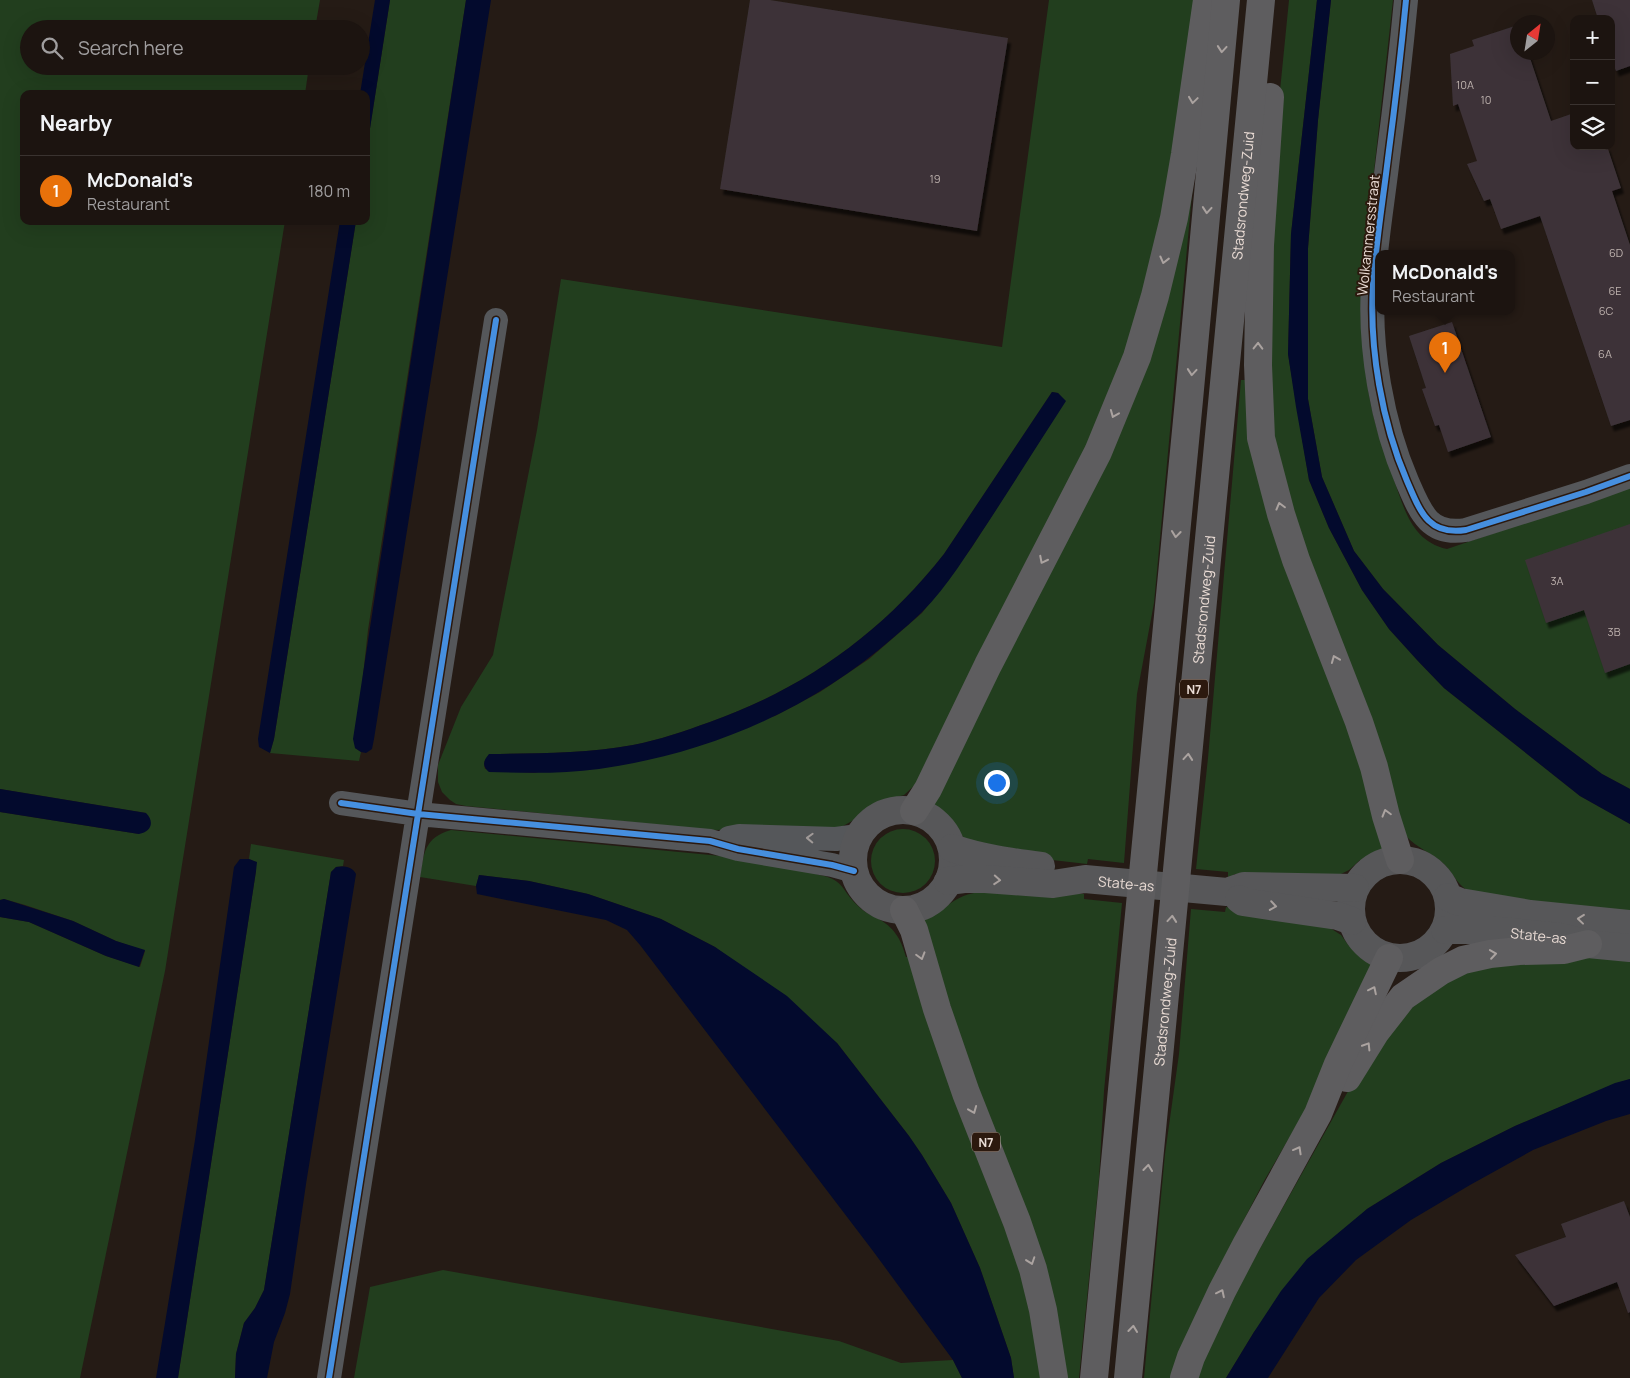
<!DOCTYPE html>
<html lang="en">
<head>
<meta charset="utf-8">
<style>
	body { margin:0; font-family:Manrope,sans-serif; background:#251d19; color:#f1f3f6 }
	.controls { position:absolute; right:15px; top:15px; display:grid; overflow:hidden; border-radius:10px; box-shadow:0 5px 20px #0002 }
	.controls button { width:45px; height:45px; display:grid; place-items:center; padding:0; border:0; border-bottom:1px solid #3a3330; background:#1c1410; color:#f1f3f6; font:25px sans-serif }
	.compass { position:absolute; left:1510px; top:15px; width:45px; height:45px; border-radius:50%; background:#1c1410; box-shadow:0 5px 20px #0002; rotate:30deg }
	.you { position:absolute; left:996px; top:782px; width:18px; height:18px; margin:-12px; border:4px solid #fff; border-radius:50%; background:#1a73e8; box-shadow:0 0 0 8px #1a73e833 }
	.badge { display:grid; place-items:center; width:32px; height:32px; border-radius:50%; background:#8c9099; color:#fff; font-size:16px; font-weight:700 }
	.pin { position:absolute; translate:-50% -41px; filter:drop-shadow(0 1px 2px #0008) }
	.pin::after { content:''; position:absolute; top:26px; width:18px; height:15px; background:inherit; clip-path:polygon(0 0,100% 0,50% 100%) }
	.popup { position:absolute; left:1375px; top:250px; width:140px; height:65px; box-sizing:border-box; display:grid; place-content:center; border-radius:10px; background:#1c1410; filter:drop-shadow(0 1px 4px #0005); font-size:16px; white-space:nowrap; color:#a09e9f }
	.popup b { font-size:19px; color:#f1f3f6 }
	.popup::after { content:''; position:absolute; left:50%; top:100%; margin-left:-10px; border:10px solid transparent; border-top-color:#1c1410 }
	.list { margin:0; padding:0; list-style:none }
	h2 { display:flex; justify-content:space-between; align-items:center; height:65px; margin:0; padding:0 20px; font-size:21px }
	h2 small { font-size:16px; font-weight:400; color:#a09e9f }
	.list li { display:grid; grid-template-columns:32px 1fr auto; gap:15px; align-items:center; box-sizing:border-box; height:70px; padding:0 20px; border-top:1px solid #3a3330 }
	.list b { display:block; font-size:19px; white-space:nowrap }
	.list p { margin:0; font-size:16px; white-space:nowrap; color:#a09e9f }
	.list em { font-size:16px; font-style:normal; color:#a09e9f }
	.icon { flex:none; width:28px; height:28px; fill:none; stroke:currentColor; stroke-width:2; stroke-linecap:round; stroke-linejoin:round }
	.map { position:relative; flex:none; width:1630px; height:1378px; overflow:hidden }
	.search { position:absolute; background:#1c1410; box-shadow:0 5px 20px #0002; left:20px; top:20px; width:350px; height:55px; display:flex; align-items:center; gap:12px; box-sizing:border-box; padding:0 18px; border-radius:28px; color:#a09e9f; font-size:19px }
	.panel { position:absolute; background:#1c1410; box-shadow:0 5px 20px #0002; left:20px; top:90px; width:350px; height:135px; border-radius:10px }
	.map>svg:first-child { display:block }
	.green { fill:#223e1e; fill-rule:evenodd }
	.water { fill:#030a2d }
	.building { fill:#3c3338; filter:url(#shadow) }
	.lines { fill:none; stroke-linecap:round; stroke-linejoin:round }
	.minor { stroke:#55575a; stroke-width:24 }
	.major { stroke:#575759; stroke-width:28 }
	.highway { stroke:#5e5d5f; stroke-width:28 }
	.cycleway-casing { stroke:#2c190e; stroke-width:9 }
	.cycleway { stroke:#468fdf; stroke-width:6 }
	.oneway { stroke:#aba3a0 }
	.oneway2 { stroke:#a09a98 }
	.oneway3 { stroke:#a8a09d }
	.labels { text-anchor:middle; dominant-baseline:central; stroke-width:4; stroke-linejoin:round; paint-order:stroke }
	.number-label { font-size:11px; fill:#beb2ae }
	.shield { fill:#2c190e; stroke:#b1a299; stroke-width:1 }
	.shield-label { font-size:12px; font-weight:bold; fill:#eadcd5 }
	.street-label { font-size:14px; fill:#eadcd5; stroke:#2c190e }
</style>
</head>
<body>
<div class="map">
<svg width="1630" height="1378" viewBox="0 0 1630 1378">
	<defs>
		<filter id="shadow"><feDropShadow dx="3" dy="5.5" stdDeviation="1" flood-color="#0009"/></filter>
	</defs>
	<rect width="100%" height="100%" fill="#251b15"/>
	<path class="green" d="M 0,0 L 320,0 L 315,29 L 29,29 L 29,66 L 309,66 L 305,94 L 24,94 L 24,221 L 285,221 L 165,971 L 80,1378 L 0,1378 L 0,917 L 29,922 L 106,956 L 140,967 L 145,951 L 116,941 L 73,921 L 25,905 L 4,899 L 0,900 L 0,812 L 139,834 L 146,813 L 0,789 Z
		M 390,0 L 466,0 L 368,630 L 355,748 L 361,752 L 359,761 L 270,753 L 274,739 L 356,221 L 366,221 L 366,154 Z
		M 1049,0 L 1198,0 L 1189,84 L 1147,294 L 1102,419 L 917,783 L 904,795 L 873,804 L 852,821 L 843,826 L 835,828 L 712,830 L 466,806 L 456,804 L 450,800 L 442,792 L 438,782 L 438,765 L 461,707 L 493,655 L 537,430 L 561,279 L 1002,347 ZM 1052,392 L 1058,393 L 1065,401 L 972,547 L 940,590 L 922,613 L 869,659 L 820,692 L 775,716 L 534,773 L 485,769 C 483,762 485,759 490,754 C 538,753 586,754 633,745 C 659,740 685,731 710,722 C 805,688 881,634 944,554 Z
		M 1289,0 L 1317,0 L 1291,234 L 1288,354 L 1309,480 L 1329,528 L 1362,590 L 1389,629 L 1418,661 L 1444,688 L 1580,796 L 1630,824 L 1630,915 L 1526,906 L 1467,890 C 1457,884 1452,872 1444,864 C 1432,853 1417,848 1406,836 L 1288,512 L 1270,412 L 1276,131 Z
		M 1331,0 L 1393,0 L 1361,288 C 1362,327 1363,367 1371,405 C 1376,430 1385,454 1393,477 C 1404,508 1411,541 1447,549 L 1630,487 L 1630,789 L 1602,774 L 1515,709 L 1438,645 L 1383,589 L 1354,551 L 1322,477 L 1308,399 L 1308,248 L 1318,120 Z
		M 1194,173 L 1154,603 L 1137,694 L 1124,863 L 1088,859 L 1087,864 L 1026,857 L 965,839 L 952,824 L 950,825 L 937,811 L 929,806 L 1101,464 Z
		M 1241,380 L 1250,380 L 1332,672 L 1386,850 L 1377,852 L 1362,863 L 1360,860 L 1349,870 L 1341,874 L 1249,875 L 1234,874 L 1233,879 L 1228,878 L 1228,872 L 1196,869 L 1208,758 Z
		M871 861a32 32 0 1 1 64 0a32 32 0 1 1-64 0Z
		M 451,830 L 731,857 L 816,871 L 816,874 C 845,880 839,887 857,905 C 863,911 870,915 877,918 C 894,927 901,939 906,957 L 910,956 L 1009,1225 L 1046,1378 L 1014,1378 L 1011,1358 L 980,1268 L 951,1203 L 922,1155 L 909,1136 L 837,1043 L 715,947 L 661,919 L 588,894 L 529,881 L 479,875 L 476,886 L 420,877 C 424,853 424,838 451,830 Z
		M 251,844 L 344,860 L 343,866 L 336,867 L 331,872 L 264,1290 L 255,1308 L 244,1323 L 236,1354 L 235,1378 L 178,1378 L 256,871 L 256,862 L 249,859 Z
		M 1015,890 L 1084,894 L 1084,899 L 1122,903 L 1104,1091 L 1099,1179 L 1079,1378 L 1063,1378 L 972,1090 L 919,918 L 932,913 L 939,908 L 942,910 C 966,888 985,892 1015,890 Z
		M 1226,907 L 1247,910 L 1327,926 L 1341,935 L 1349,946 L 1352,945 L 1365,957 L 1375,963 L 1303,1114 L 1264,1181 L 1234,1239 L 1176,1378 L 1144,1378 L 1165,1154 L 1179,1054 L 1191,909 L 1225,912 Z
		M 1583,957 L 1630,960 L 1630,1079 L 1615,1084 L 1515,1126 L 1441,1163 L 1367,1209 L 1254,1332 L 1226,1378 L 1194,1378 L 1207,1343 L 1351,1086 L 1418,995 L 1483,965 Z
		M 443,1270 L 839,1341 L 901,1363 L 953,1360 L 962,1378 L 354,1378 L 370,1287 Z"/>
	<path class="water" d="M 375,0 L 390,0 L 366,154 L 366,94 L 360,94 Z
		M 466,0 L 491,0 L 374,739 L 372,749 L 366,753 L 361,752 L 355,748 L 353,739 Z
		M 1317,0 L 1331,0 L 1318,120 L 1308,248 L 1308,399 L 1322,477 L 1354,551 L 1383,589 L 1438,645 L 1515,709 L 1602,774 L 1630,789 L 1630,824 L 1580,796 L 1444,688 L 1418,661 L 1389,629 L 1362,590 L 1329,528 L 1309,480 L 1296,407 L 1288,354 L 1291,234 Z
		M 340,221 L 356,221 L 274,739 L 270,753 L 259,747 L 258,739 Z
		M 1052,392 L 1058,393 L 1066,401 C 1040,441 1015,481 989,521 C 968,552 948,586 922,612 C 913,621 903,629 894,637 C 811,710 707,754 599,769 C 563,774 525,773 489,772 C 482,766 483,761 489,754 C 537,753 586,754 633,745 C 659,740 685,731 710,722 C 805,688 881,634 944,554 Z
		M 0,789 L 146,813 C 155,822 151,832 139,834 L 0,812 Z
		M 240,859 L 249,859 L 257,862 L 256,871 L 178,1378 L 156,1378 L 195,1140 L 234,867 Z
		M 336,867 C 343,866 352,866 356,874 L 306,1184 L 290,1294 L 285,1313 L 274,1342 L 267,1378 L 235,1378 L 236,1354 L 244,1323 L 255,1308 L 264,1290 L 331,872 Z
		M 479,875 L 529,881 L 588,894 L 661,919 L 715,947 L 787,996 L 837,1043 L 909,1136 L 922,1155 L 951,1203 L 980,1268 L 1011,1358 L 1014,1378 L 962,1378 L 953,1360 L 873,1251 L 640,945 L 627,930 L 606,920 L 477,894 L 476,886 Z
		M 4,899 L 73,921 L 116,941 L 145,950 L 139,967 L 106,956 L 29,922 L 0,917 L 0,900 Z
		M 1630,1079 L 1630,1114 L 1606,1121 L 1533,1150 L 1470,1185 L 1411,1220 L 1356,1260 L 1319,1298 L 1268,1378 L 1226,1378 L 1254,1332 L 1281,1291 L 1307,1259 L 1367,1209 L 1441,1163 L 1515,1126 L 1615,1083 Z"/>
	<path class="building" d="M 750,0 L 770,0 L 1008,38 L 977,231 L 720,189 Z
		M 1592,0 L 1630,0 L 1630,66 L 1616,71 L 1611,58 L 1611,19 L 1598,19 Z
		M 1518,25 L 1518,52 L 1528,52 L 1551,121 L 1574,113 L 1574,146 L 1607,146 L 1621,188 L 1612,191 L 1630,245 L 1630,420 L 1611,426 L 1540,216 L 1501,229 L 1490,199 L 1484,201 L 1467,164 L 1477,161 L 1458,104 L 1453,106 L 1450,54 L 1474,46 L 1472,40 Z
		M 1452,322 L 1491,437 L 1448,452 L 1439,425 L 1435,426 L 1422,389 L 1426,388 L 1409,336 Z
		M 1630,524 L 1630,664 L 1605,673 L 1584,610 L 1546,623 L 1525,560 Z
		M 1624,1201 L 1630,1217 L 1630,1312 L 1628,1313 L 1617,1282 L 1554,1306 L 1515,1255 L 1566,1237 L 1561,1224 Z"/>
	<g class="lines">
		<path class="minor" d="M 1406,0 C 1401,53 1395,105 1388,158 C 1383,200 1376,242 1373,285 C 1369,348 1382,423 1407,481 C 1420,511 1428,536 1466,530 L 1586,492 L 1630,476
			M 341,803 L 418,814 L 710,841 L 738,849 L 832,865 L 854,871
			M 729,838 L 739,836 L 836,839 L 858,836
			M 329,1378 L 496,320"/>
		<g class="major">
			<circle cx="903" cy="860" r="50"/>
			<path d="M 952,848 C 981,858 1011,862 1041,866"/>
			<circle cx="1400" cy="909" r="49"/>
			<path id="s1" d="M 948,881 L 964,879 L 985,879 L 1053,884 L 1085,879 L 1227,892 L 1244,886 L 1355,888"/>
			<path d="M 1448,897 L 1460,902 L 1530,914 L 1630,924"/>
			<path d="M 1239,899 L 1243,902 L 1338,916 L 1352,921"/>
			<path id="s2" d="M 1445,930 L 1491,930 L 1560,937 L 1588,944 L 1630,948"/>
		</g>
		<g class="highway">
			<path d="M 1270,97 L 1260,245 L 1258,365 L 1261,438 L 1281,514 L 1296,560 L 1359,722 L 1374,767 L 1386,816 L 1400,860"/>
			<path d="M 914,811 L 928,789 L 988,665 L 1098,452 L 1137,357 L 1155,296 L 1174,218 L 1185,154 L 1207,0"/>
			<path d="M 904,910 L 914,930 L 937,1009 L 966,1093 L 1017,1222 L 1033,1269 L 1043,1310 L 1054,1378"/>
			<path d="M 1347,1078 L 1375,1033 L 1403,997 L 1441,971 L 1463,960 L 1490,954 L 1519,951 L 1564,950 L 1588,944"/>
			<path d="M 1094,1378 L 1189,400 L 1226,0"/>
			<path id="s3" d="M 1128,1378 L 1261,0"/>
			<path d="M 1184,1378 L 1191,1357 L 1222,1291 L 1246,1245 L 1318,1114 L 1338,1064 L 1389,958"/>
		</g>
		<g class="cycleway-casing">
			<path id="cycleway" d="M 1406,0 C 1401,53 1395,105 1388,158 C 1383,200 1376,242 1373,285 C 1369,348 1382,423 1407,481 C 1420,511 1428,536 1466,530 L 1586,492 L 1630,476
				M 341,803 L 418,814 L 710,841 L 738,849 L 832,865 L 854,871
				M 329,1378 L 496,320"/>
		</g>
		<use href="#cycleway" class="cycleway"/>
	</g>
	<defs><path id="oneway-chevron" d="M-2-3.5L2.5 0L-2 3.5" fill="none" stroke-width="1.6" stroke-linecap="round" stroke-linejoin="round" transform="scale(1.25)"/></defs>
	<g class="oneway">
		<use href="#oneway-chevron" transform="translate(1222 49) rotate(95)"/>
		<use href="#oneway-chevron" transform="translate(1193 100) rotate(98)"/>
		<use href="#oneway-chevron" transform="translate(1207 210) rotate(95)"/>
		<use href="#oneway-chevron" transform="translate(1164 260) rotate(104)"/>
		<use href="#oneway-chevron" transform="translate(1258 346) rotate(-89)"/>
		<use href="#oneway-chevron" transform="translate(1192 372) rotate(95)"/>
		<use href="#oneway-chevron" transform="translate(1114 414) rotate(112)"/>
		<use href="#oneway-chevron" transform="translate(1280 506) rotate(-105)"/>
		<use href="#oneway-chevron" transform="translate(1176 534) rotate(96)"/>
		<use href="#oneway-chevron" transform="translate(1043 560) rotate(117)"/>
		<use href="#oneway-chevron" transform="translate(1335 659) rotate(-112)"/>
		<use href="#oneway-chevron" transform="translate(1188 757) rotate(-85)"/>
		<use href="#oneway-chevron" transform="translate(1386 813) rotate(-106)"/>
		<use href="#oneway-chevron" transform="translate(1172 919) rotate(-85)"/>
		<use href="#oneway-chevron" transform="translate(1493 954) rotate(-8)"/>
		<use href="#oneway-chevron" transform="translate(921 956) rotate(74)"/>
		<use href="#oneway-chevron" transform="translate(1373 990) rotate(-64)"/>
		<use href="#oneway-chevron" transform="translate(1367 1046) rotate(-58)"/>
		<use href="#oneway-chevron" transform="translate(973 1110) rotate(68)"/>
		<use href="#oneway-chevron" transform="translate(1298 1150) rotate(-61)"/>
		<use href="#oneway-chevron" transform="translate(1148 1168) rotate(-84)"/>
		<use href="#oneway-chevron" transform="translate(1031 1261) rotate(71)"/>
		<use href="#oneway-chevron" transform="translate(1221 1293) rotate(-64)"/>
		<use href="#oneway-chevron" transform="translate(1133 1329) rotate(-84)"/>
	</g>
	<use class="oneway2" href="#oneway-chevron" transform="translate(810 838) rotate(-178)"/>
	<g class="oneway3">
		<use href="#oneway-chevron" transform="translate(997 880) rotate(4)"/>
		<use href="#oneway-chevron" transform="translate(1273 906) rotate(9)"/>
		<use href="#oneway-chevron" transform="translate(1581 919) rotate(-174)"/>
	</g>
	<g class="labels">
		<g class="number-label">
			<text x="1465" y="84">10A</text>
			<text x="1486" y="99">10</text>
			<text x="935" y="178">19</text>
			<text x="1616" y="252">6D</text>
			<text x="1615" y="290">6E</text>
			<text x="1606" y="310">6C</text>
			<text x="1605" y="353">6A</text>
			<text x="1557" y="580">3A</text>
			<text x="1614" y="631">3B</text>
		</g>
		<g class="shield">
			<rect x="1180" y="679.5" width="28" height="19" rx="4"/>
			<rect x="972" y="1132.5" width="28" height="19" rx="4"/>
		</g>
		<g class="shield-label">
			<text x="1194" y="689">N7</text>
			<text x="986" y="1142">N7</text>
		</g>
		<g class="street-label">
			<text stroke="none"><textPath href="#s3" startOffset="1188">Stadsrondweg-Zuid</textPath></text>
			<text transform="translate(1368 235) rotate(-84)">Wolkammersstraat</text>
			<text stroke="none"><textPath href="#s3" startOffset="782">Stadsrondweg-Zuid</textPath></text>
			<text stroke="none"><textPath href="#s1" startOffset="179">State-as</textPath></text>
			<text stroke="none"><textPath href="#s2" startOffset="94">State-as</textPath></text>
			<text stroke="none"><textPath href="#s3" startOffset="378">Stadsrondweg-Zuid</textPath></text>
		</g>
	</g>
</svg>
<div class="controls">
<button>+</button>
<button>−</button>
<button><svg class="icon" aria-label="layers" viewBox="0 0 24 24"><path d="M12 4l9 5-9 5-9-5zM3 14l9 5 9-5"/></svg></button>
</div>
<svg class="compass" viewBox="-18 -18 36 36"><path d="M0-13l5 13h-10z" fill="#e53935"/><path d="M0 13l5-13h-10z" fill="#a09e9f"/></svg>
<div class="you"></div>
<div class="pin badge" style="left:1445px;top:373px;background:#e8710a">1</div>
<div class="popup"><b>McDonald's</b>Restaurant</div>
<div class="search"><svg class="icon" aria-label="search" viewBox="0 0 24 24"><circle cx="10" cy="10" r="6"/><path d="M15 15l6 6"/></svg>Search here</div>
<section class="panel">
<h2>Nearby<small></small></h2>
<ul class="list">
<li><span class="badge" style="background:#e8710a">1</span><div><b>McDonald's</b><p>Restaurant</p></div><em>180 m</em></li>
</ul>
</section>
</div>
</body>
</html>
